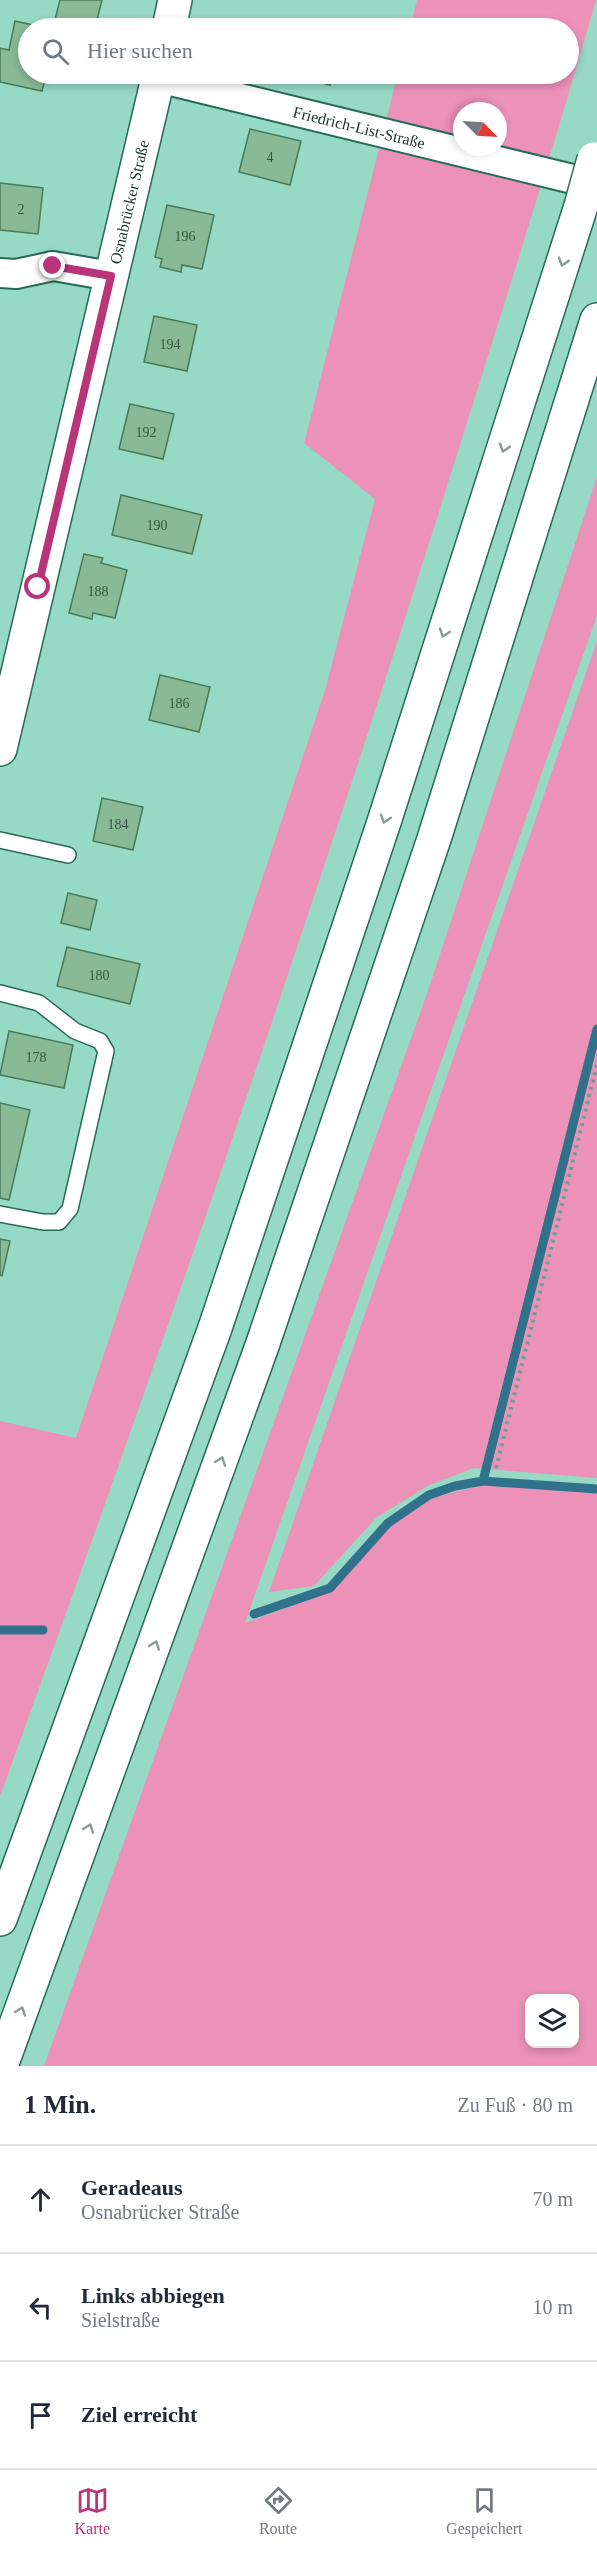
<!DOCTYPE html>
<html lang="de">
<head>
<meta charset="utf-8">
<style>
	body { margin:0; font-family:"Times New Roman",serif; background:#f6f6f7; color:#1f2937 }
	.controls { position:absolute; right:18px; bottom:18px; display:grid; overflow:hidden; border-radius:12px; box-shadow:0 3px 9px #0003 }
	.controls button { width:54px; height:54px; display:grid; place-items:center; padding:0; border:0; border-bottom:2px solid #e0e1e3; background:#fff; color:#1f2937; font:30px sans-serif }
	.compass { position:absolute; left:453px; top:102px; width:54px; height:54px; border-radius:50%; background:#fff; box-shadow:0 3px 9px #0003; rotate:114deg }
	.stop { position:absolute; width:18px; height:18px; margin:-14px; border:4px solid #b93478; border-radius:50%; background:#fff }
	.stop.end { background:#b93478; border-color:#fff; box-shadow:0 2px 6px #0008 }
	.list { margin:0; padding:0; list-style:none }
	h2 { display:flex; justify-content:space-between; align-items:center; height:78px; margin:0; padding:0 24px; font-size:26px }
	h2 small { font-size:20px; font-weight:400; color:#747a83 }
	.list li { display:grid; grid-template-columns:39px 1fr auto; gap:18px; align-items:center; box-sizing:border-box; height:108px; padding:0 24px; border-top:2px solid #e0e1e3 }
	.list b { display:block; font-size:22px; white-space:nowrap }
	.list p { margin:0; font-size:20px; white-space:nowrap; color:#747a83 }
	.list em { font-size:20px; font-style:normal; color:#747a83 }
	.icon { flex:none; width:33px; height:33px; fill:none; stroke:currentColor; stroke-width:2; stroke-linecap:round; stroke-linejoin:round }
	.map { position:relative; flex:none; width:597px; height:2066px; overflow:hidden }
	.search { position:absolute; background:#fff; box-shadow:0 3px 9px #0003; left:18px; right:18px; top:18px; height:66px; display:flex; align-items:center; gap:15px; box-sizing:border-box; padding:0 21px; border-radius:33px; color:#747a83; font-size:22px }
	.sheet { height:402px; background:#fff }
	nav { display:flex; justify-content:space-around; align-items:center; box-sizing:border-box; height:84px; border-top:2px solid #e0e1e3; background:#fff; font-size:16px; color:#747a83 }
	nav a { display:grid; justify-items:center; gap:3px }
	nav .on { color:#b93478 }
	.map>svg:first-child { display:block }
	.green { fill:#ec91b8; fill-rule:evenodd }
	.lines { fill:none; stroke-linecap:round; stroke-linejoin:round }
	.stream { stroke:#30728c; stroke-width:9 }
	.building { fill:#88ba96; stroke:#4a7a59; stroke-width:1.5 }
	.lane-casing { stroke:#266a58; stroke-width:18 }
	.street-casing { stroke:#266a58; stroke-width:32 }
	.secondary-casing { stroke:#266a58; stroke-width:36 }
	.highway-casing { stroke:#266a58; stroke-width:36 }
	.path { stroke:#6ba191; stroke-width:4; stroke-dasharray:3 4.5; stroke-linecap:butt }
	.lane { stroke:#fff; stroke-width:15 }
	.street { stroke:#fff; stroke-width:28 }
	.secondary { stroke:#fff; stroke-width:33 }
	.highway { stroke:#fff; stroke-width:33 }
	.highway-bridge-casing { stroke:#266a58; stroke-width:36; stroke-linecap:butt }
	.highway-bridge { stroke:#fff; stroke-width:33 }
	.oneway { stroke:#8c9a96 }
	.route { stroke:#b93478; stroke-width:8 }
	.labels { text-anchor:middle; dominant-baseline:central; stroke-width:5; stroke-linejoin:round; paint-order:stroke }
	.number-label { font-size:14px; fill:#345646 }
	.street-label { font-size:16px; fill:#18342c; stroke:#96d9c4 }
</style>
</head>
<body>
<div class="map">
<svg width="597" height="2066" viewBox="0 0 597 2066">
	<rect width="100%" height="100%" fill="#96d9c4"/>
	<path class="green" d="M 417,0 L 596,0 C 546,174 491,346 437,518 C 301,947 154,1373 0,1796 L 0,1421 L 76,1438 L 326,687 L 375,499 L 304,443 L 398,74 L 568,74 L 568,28 L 410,28 ZM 462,111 L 498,111 L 498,147 L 462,147 Z
		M 597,477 L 597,615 L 245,1623 L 332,1591 L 392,1525 L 431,1498 L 483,1485 L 597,1493 L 597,2066 L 44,2066 L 429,988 ZM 530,1998 L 574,1998 L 574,2044 L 530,2044 Z
		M 597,641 L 597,1478 L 474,1468 L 429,1485 L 377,1517 L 314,1586 L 269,1592 Z"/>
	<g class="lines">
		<path class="stream" d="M 483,1481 L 597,1029
			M 254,1614 L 330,1588 L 388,1523 L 429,1495 L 455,1486 L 483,1481 L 597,1489
			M 0,1630 L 43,1630"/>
	</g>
	<path class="building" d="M 60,0 L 102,0 L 95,28 L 53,27 Z
		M 295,20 L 330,28 L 293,28 Z
		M 15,21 L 47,28 L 28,28 L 28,74 L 62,74 L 60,79 L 46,76 L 42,91 L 0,82 L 0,48 L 9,50 Z
		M 299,74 L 333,74 L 330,85 L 298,77 Z
		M 250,129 L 301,141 L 290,185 L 239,172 Z
		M 0,183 L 43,188 L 38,234 L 0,230 Z
		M 167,205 L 214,215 L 202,269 L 182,265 L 181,272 L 160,267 L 162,259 L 155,257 Z
		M 154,316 L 197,325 L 187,371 L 144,362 Z
		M 130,404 L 174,414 L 163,459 L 119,449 Z
		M 121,495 L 202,515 L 192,554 L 112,535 Z
		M 84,554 L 103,558 L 101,563 L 127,570 L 115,618 L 93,613 L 92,619 L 69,613 Z
		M 160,675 L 210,687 L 199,732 L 149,720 Z
		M 102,798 L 143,807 L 133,850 L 93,841 Z
		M 68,893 L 97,900 L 90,930 L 61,923 Z
		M 67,947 L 140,964 L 130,1004 L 57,986 Z
		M 9,1031 L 73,1045 L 64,1088 L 0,1075 Z
		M 0,1103 L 30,1110 L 9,1200 L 0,1198 Z
		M 0,1239 L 10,1241 L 2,1276 L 0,1275 Z"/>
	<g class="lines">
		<g class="lane-casing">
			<path id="lane" d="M 0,840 L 68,855
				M 0,993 L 39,1003 L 75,1031 L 100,1041 L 106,1051 L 70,1209 L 59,1222 L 43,1222 L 0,1214"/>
		</g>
		<g class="street-casing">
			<g id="street">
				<path id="s1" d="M 158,78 L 597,185"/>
				<path d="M 0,273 L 16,274 L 53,266 L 111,276"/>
			</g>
		</g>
		<g class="secondary-casing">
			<g id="secondary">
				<path d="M 169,28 L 175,0"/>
				<path id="s2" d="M 0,749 L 159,74"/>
			</g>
		</g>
		<g class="highway-casing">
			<path id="highway" d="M 0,1919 L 215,1328 L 384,822 L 581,206
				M 1,2066 L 262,1346 L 434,839 L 597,320"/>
		</g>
		<path class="path" d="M 496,1468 L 597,1065"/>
		<use href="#lane" class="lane"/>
		<use href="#street" class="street"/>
		<use href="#secondary" class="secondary"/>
		<use href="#highway" class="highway"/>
		<g class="highway-bridge-casing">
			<path id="highway-bridge" d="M 581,206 L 594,159"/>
		</g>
		<use href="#highway-bridge" class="highway-bridge"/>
	</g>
	<defs><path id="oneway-chevron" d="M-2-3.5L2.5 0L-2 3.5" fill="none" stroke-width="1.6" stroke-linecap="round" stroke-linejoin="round" transform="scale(1.5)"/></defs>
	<g class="oneway">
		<use href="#oneway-chevron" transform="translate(563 262) rotate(108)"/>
		<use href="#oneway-chevron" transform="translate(504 448) rotate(108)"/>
		<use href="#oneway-chevron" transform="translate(444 633) rotate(108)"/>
		<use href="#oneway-chevron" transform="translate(385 819) rotate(108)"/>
		<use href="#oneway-chevron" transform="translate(221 1461) rotate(-70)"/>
		<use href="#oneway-chevron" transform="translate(155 1645) rotate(-70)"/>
		<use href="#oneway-chevron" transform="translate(89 1828) rotate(-70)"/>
		<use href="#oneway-chevron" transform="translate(21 2011) rotate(-70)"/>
	</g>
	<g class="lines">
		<path class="route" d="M 38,587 L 111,276 L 53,266"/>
	</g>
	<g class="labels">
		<g class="number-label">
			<text x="270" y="157">4</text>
			<text x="21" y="209">2</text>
			<text x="185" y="236">196</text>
			<text x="170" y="344">194</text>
			<text x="146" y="432">192</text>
			<text x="157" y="525">190</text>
			<text x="98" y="591">188</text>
			<text x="179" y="703">186</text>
			<text x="118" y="824">184</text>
			<text x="99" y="975">180</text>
			<text x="36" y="1057">178</text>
		</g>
		<g class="street-label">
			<text stroke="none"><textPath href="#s1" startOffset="207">Friedrich-List-Straße</textPath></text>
			<text stroke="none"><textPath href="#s2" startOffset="562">Osnabrücker Straße</textPath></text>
		</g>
	</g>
</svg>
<div class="controls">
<button><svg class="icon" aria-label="layers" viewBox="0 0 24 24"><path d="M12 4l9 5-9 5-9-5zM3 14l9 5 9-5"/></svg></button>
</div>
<svg class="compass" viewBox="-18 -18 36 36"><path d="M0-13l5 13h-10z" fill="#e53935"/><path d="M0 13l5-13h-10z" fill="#747a83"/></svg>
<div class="stop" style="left:38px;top:587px"></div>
<div class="stop end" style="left:53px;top:266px"></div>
<div class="search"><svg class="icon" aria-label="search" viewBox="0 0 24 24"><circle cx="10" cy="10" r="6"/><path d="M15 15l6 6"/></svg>Hier suchen</div>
</div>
<section class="sheet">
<h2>1 Min.<small>Zu Fuß · 80 m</small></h2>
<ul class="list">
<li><svg class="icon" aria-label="ahead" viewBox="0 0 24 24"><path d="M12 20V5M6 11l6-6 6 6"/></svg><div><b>Geradeaus</b><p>Osnabrücker Straße</p></div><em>70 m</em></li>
<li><svg class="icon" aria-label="left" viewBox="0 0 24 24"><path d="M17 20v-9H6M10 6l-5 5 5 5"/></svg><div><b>Links abbiegen</b><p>Sielstraße</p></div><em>10 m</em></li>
<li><svg class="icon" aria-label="arrive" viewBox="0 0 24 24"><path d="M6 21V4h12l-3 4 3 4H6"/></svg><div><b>Ziel erreicht</b></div></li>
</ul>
</section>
<nav>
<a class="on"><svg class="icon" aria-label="map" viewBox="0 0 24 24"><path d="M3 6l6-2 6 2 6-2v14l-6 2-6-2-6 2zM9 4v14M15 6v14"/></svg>Karte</a>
<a><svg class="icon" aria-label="directions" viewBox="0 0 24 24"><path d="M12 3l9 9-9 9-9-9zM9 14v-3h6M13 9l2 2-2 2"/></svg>Route</a>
<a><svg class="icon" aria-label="saved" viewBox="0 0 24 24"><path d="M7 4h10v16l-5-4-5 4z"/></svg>Gespeichert</a>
</nav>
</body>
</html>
